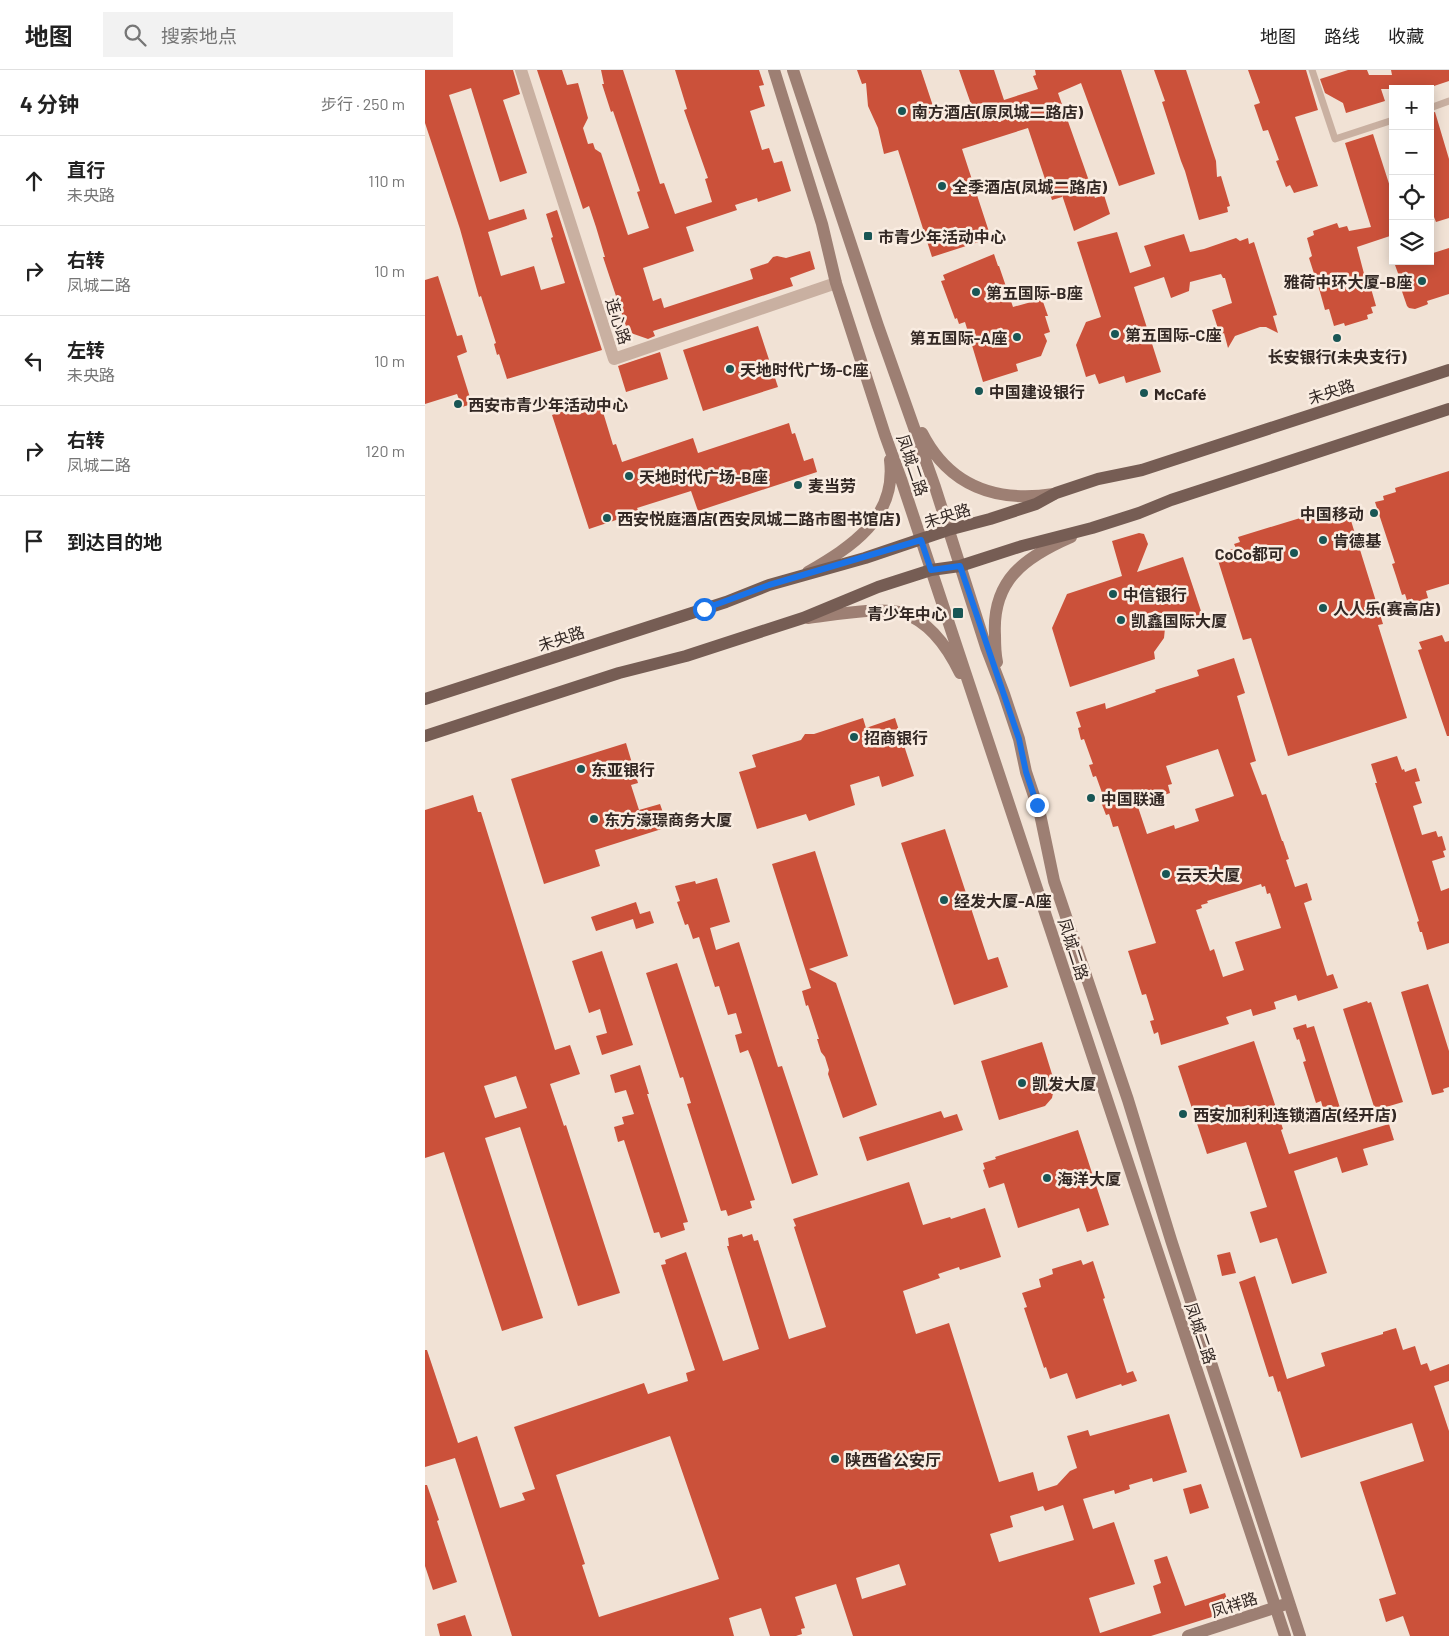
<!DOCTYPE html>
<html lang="zh">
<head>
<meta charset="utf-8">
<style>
	body { margin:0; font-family:Barlow,"Noto Sans SC",sans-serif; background:#f2f2f2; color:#222 }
	.controls { position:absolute; right:15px; top:15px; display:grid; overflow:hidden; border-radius:0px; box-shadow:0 2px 12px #0003 }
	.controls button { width:45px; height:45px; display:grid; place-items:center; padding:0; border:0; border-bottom:1px solid #e0e0e0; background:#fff; color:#222; font:25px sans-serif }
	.stop { position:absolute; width:15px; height:15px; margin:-11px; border:4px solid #1a73e8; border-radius:50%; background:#fff }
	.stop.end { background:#1a73e8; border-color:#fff; box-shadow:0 1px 5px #0008 }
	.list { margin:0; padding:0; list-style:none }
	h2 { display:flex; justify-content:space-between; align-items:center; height:65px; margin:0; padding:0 20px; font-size:21px }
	h2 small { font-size:16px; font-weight:400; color:#767676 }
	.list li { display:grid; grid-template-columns:32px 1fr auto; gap:15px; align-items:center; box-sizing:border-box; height:90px; padding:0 20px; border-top:1px solid #e0e0e0 }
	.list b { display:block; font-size:19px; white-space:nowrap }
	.list p { margin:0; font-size:16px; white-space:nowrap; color:#767676 }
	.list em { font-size:16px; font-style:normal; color:#767676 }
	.icon { flex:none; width:28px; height:28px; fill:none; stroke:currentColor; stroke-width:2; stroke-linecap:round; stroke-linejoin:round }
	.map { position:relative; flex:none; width:1024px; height:1566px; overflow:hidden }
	header { display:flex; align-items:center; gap:30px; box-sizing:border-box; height:70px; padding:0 25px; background:#fff; border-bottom:1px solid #e0e0e0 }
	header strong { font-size:24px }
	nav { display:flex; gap:28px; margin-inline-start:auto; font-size:18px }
	.search { width:350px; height:45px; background:#f2f2f2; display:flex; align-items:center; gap:12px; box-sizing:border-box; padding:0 18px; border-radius:0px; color:#767676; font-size:19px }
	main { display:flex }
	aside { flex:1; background:#fff }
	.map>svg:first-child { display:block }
	.building { fill:#cb513a; fill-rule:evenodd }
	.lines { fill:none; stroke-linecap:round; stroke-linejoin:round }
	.lane { stroke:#c9b0a1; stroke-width:7 }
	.street { stroke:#c9b0a1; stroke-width:12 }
	.secondary { stroke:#9d7f73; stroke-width:12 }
	.primary { stroke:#765d54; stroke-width:12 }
	.route { stroke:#1a73e8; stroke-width:6 }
	.poi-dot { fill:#195655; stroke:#f9ece1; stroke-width:2 }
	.labels { text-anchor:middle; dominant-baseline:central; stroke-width:5; stroke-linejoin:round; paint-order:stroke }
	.poi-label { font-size:16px; font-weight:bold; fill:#332824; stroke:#f9ece1; text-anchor:start }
	.street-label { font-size:16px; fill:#332824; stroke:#f9ece1 }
</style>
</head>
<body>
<header>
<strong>地图</strong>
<div class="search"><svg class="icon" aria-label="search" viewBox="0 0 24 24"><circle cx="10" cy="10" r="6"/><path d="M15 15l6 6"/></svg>搜索地点</div>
<nav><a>地图</a><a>路线</a><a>收藏</a></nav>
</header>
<main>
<aside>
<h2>4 分钟<small>步行 · 250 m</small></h2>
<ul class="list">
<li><svg class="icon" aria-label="ahead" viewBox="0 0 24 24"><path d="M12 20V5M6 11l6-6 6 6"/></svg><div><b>直行</b><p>未央路</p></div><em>110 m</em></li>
<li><svg class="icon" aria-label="right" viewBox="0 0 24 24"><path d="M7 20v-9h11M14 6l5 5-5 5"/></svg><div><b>右转</b><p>凤城二路</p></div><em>10 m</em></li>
<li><svg class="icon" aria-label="left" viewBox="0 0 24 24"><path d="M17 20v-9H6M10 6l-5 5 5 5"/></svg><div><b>左转</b><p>未央路</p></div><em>10 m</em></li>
<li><svg class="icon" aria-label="right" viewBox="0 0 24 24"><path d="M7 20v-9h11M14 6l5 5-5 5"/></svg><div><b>右转</b><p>凤城二路</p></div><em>120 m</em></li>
<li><svg class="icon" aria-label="arrive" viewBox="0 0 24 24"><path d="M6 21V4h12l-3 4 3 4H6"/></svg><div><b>到达目的地</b></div></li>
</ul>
</aside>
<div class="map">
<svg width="1024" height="1566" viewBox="0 0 1024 1566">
	<rect width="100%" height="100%" fill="#f1e2d5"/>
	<path class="building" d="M 0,0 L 88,0 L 95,24 L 78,30 L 102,103 L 75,112 L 46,18 L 24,25 L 64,150 L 99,139 L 102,149 L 63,162 L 76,206 L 109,196 L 116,220 L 140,213 L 126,168 L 128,167 L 121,144 L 132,140 L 177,280 L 82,309 L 74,284 L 72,285 L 69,274 L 71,273 L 56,226 L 54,227 L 35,159 L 0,53 Z
		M 112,0 L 137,0 L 142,15 L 153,13 L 163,48 L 158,58 L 163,74 L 168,73 L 170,79 L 176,83 L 203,165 L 224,158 L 212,122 L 215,121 L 188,41 L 186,42 L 177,14 L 179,14 L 176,0 L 198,0 L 235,114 L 239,113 L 250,144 L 287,132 L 280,109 L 283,108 L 259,40 L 262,39 L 250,0 L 334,0 L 339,15 L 334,16 L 340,36 L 325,41 L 337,80 L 344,78 L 349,93 L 357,91 L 366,121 L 333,132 L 332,128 L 310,135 L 312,140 L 261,157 L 269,181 L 218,198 L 228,231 L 236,228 L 239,238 L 328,209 L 325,199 L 343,193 L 348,187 L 352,186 L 361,188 L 385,181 L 390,199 L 365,208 L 368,216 L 228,261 L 230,266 L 223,269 L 203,262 L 178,187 L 180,187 L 171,157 L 164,136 L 158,139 Z
		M 432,0 L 496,0 L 511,45 L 546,34 L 534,0 L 569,0 L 579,30 L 613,19 L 608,6 L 611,5 L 610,0 L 696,0 L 730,104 L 694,116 L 656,13 L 633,23 L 670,128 L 679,125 L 685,144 L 649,161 L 637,125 L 637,127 L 627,130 L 603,58 L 537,79 L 566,168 L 507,187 L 473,80 L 459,84 L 453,58 L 443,36 L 441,13 L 437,14 Z
		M 729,0 L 761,0 L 791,91 L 792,107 L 796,106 L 805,136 L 802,137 L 803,142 L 774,150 L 760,101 L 756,91 L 737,32 L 740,31 Z
		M 823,0 L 881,0 L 893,40 L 870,47 L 893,116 L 869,123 L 865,115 L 861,117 L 851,91 L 854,90 L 843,60 L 838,61 L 829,35 L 835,33 Z
		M 923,0 L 942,0 L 944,5 L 967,5 L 966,0 L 1024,0 L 1024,11 L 1000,19 L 956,19 L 960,31 L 921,43 L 918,33 L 900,23 L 895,9 Z
		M 1010,42 L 1024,89 L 1024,148 L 1011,152 L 1009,147 L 1005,148 L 1005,43 Z
		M 948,64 L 968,126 L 968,165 L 932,177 L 942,215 L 945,215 L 951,236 L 946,237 L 948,243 L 942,245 L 943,249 L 920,256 L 919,253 L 909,256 L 904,239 L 900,240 L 895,222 L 884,188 L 887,186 L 882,168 L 889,165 L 888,161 L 912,153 L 914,158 L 922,156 L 924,161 L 946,157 L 920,73 Z
		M 692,162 L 705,203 L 726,196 L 719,176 L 745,168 L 759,164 L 765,182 L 779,179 L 811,168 L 815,171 L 823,168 L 824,174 L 829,172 L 852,245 L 848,246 L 853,263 L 841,257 L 835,257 L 810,266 L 803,278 L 799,263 L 795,265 L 787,240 L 807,233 L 800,208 L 798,208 L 796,204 L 765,212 L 764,221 L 746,228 L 739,207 L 709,217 L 736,302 L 701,313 L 699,306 L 674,314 L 670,304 L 661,307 L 651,275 L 661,252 L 676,247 L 652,172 Z
		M 1024,178 L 1024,224 L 1002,231 L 1003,234 L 1001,235 L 990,239 L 984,238 L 982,236 L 972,207 L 974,206 L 970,195 L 981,191 L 1005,191 L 1005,184 Z
		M 569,184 L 573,196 L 574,196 L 588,237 L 617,229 L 623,246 L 620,246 L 625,262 L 619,264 L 622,271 L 616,286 L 591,294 L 593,301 L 558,312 L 540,252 L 534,254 L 532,248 L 530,249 L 516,211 L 520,210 L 518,205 Z
		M 13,206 L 32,266 L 37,265 L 42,282 L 32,286 L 47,334 L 37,337 L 32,324 L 0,334 L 0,210 Z
		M 333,256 L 353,317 L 278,341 L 258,280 Z
		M 235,282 L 243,309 L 201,322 L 193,296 Z
		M 174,329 L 188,375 L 191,374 L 197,392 L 268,368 L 273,383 L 364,353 L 367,364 L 370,363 L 379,391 L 388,388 L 392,402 L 273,441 L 266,421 L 212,438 L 213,440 L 204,443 L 206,445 L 164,459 L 127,345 Z
		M 1024,401 L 1024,514 L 1001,521 L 1003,528 L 996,530 L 997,533 L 984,537 L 980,524 L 977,525 L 971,506 L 967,494 L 970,493 L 950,432 L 959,430 L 958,426 L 971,422 L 970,418 Z
		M 908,438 L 910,445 L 923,441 L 958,554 L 953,555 L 982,648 L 863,686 L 826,568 L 818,570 L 791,484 L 811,478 L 809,474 L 815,472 L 813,467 Z
		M 714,463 L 719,464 L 723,474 L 712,502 L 758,487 L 777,544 L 740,558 L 739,568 L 729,582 L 730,589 L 645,617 L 627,558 L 642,524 L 697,506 L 687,471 Z
		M 1017,565 L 1020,572 L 1024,571 L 1024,666 L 1022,666 L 993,580 L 997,579 L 994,572 Z
		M 809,588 L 820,623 L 812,626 L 831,691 L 825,693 L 837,725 L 841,724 L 857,771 L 858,771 L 864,789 L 861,790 L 870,817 L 882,813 L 887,830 L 879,833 L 902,906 L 908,904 L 913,918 L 873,931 L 871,925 L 849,932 L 851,939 L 828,946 L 826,939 L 801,947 L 804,954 L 736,975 L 733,962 L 729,964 L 725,951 L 729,950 L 721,924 L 717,925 L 703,881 L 731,873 L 693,756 L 688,757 L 684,744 L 681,745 L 676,732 L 680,731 L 671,706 L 668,707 L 664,695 L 668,694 L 659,669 L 656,670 L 653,658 L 656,657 L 651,642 L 680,633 L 681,639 L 731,622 L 730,620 L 774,606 L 772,600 ZM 793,679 L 809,726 L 770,739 L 774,751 L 750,759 L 749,755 L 722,764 L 712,734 L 745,723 L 743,715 L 747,714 L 741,696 ZM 836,814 L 837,817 L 840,816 L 842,824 L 845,823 L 856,858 L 810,872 L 819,900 L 798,907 L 789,879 L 785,881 L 771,840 L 777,838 L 776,835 L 783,833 L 782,831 Z
		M 438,648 L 441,658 L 470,648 L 489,706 L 457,717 L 454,706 L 425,715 L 430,735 L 384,751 L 381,744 L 332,759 L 314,702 L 331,697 L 327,685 L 376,670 L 380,664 L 389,664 Z
		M 201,673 L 213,713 L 206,715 L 214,740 L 235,734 L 243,757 L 170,780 L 175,796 L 119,814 L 86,709 Z
		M 972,686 L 977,700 L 979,699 L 980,702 L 991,698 L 995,711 L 990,712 L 997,733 L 988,736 L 997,765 L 1011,761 L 1013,767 L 1017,766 L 1021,780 L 1018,781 L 1020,787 L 1007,791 L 1016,821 L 1024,818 L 1024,873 L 1002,880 L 997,862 L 995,862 L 992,852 L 994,851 L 950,713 L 952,713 L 946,694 Z
		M 48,725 L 53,742 L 56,742 L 130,980 L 145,975 L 155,1004 L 125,1014 L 139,1056 L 141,1055 L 195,1223 L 153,1236 L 95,1057 L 60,1068 L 118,1248 L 77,1261 L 19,1082 L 0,1088 L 0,740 ZM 91,1006 L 102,1038 L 70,1048 L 59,1016 Z
		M 520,759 L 563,890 L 573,887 L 583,917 L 529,935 L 476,773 Z
		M 390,781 L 423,886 L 384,899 L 411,913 L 452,1035 L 418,1048 L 403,1004 L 404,1000 L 400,987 L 396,982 L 392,969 L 394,969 L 383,935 L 381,936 L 377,921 L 386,918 L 347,794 Z
		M 292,808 L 305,852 L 285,858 L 291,880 L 314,872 L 353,997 L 357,996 L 393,1105 L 367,1114 L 327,990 L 323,980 L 315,983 L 310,965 L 317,963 L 311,943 L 303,945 L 294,916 L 290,917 L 274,867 L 268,869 L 263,854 L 260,855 L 252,832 L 255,831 L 250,816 L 270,811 L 271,814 Z
		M 211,832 L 215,844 L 225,841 L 229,853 L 211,859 L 208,849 L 171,861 L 166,847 Z
		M 177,881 L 208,975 L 177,985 L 171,966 L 182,963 L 175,939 L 164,943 L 147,891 Z
		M 252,893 L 330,1130 L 325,1131 L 327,1138 L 303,1146 L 301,1140 L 296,1141 L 262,1034 L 266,1033 L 258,1007 L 255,1008 L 221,903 Z
		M 1003,914 L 1024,981 L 1024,1017 L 1018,1019 L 1019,1022 L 1007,1025 L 976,922 Z
		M 942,931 L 943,933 L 946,932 L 978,1032 L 961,1037 L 962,1040 L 951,1043 L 918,939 Z
		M 881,954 L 882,958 L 889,956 L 916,1041 L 900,1046 L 896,1031 L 891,1033 L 878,992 L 881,991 L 874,969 L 872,970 L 868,958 Z
		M 829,971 L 858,1059 L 856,1060 L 864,1084 L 964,1054 L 969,1070 L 938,1079 L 943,1095 L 917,1103 L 912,1087 L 869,1101 L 902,1203 L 867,1214 L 852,1168 L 835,1173 L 825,1142 L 842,1137 L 821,1072 L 782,1084 L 753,996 Z
		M 617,972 L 631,1017 L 629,1018 L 627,1028 L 620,1036 L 574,1050 L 556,991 Z
		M 215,995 L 224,1024 L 222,1024 L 263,1152 L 258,1153 L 260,1160 L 236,1168 L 234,1162 L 229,1163 L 199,1070 L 193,1072 L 189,1057 L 199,1054 L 197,1047 L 209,1044 L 201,1020 L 190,1023 L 185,1005 Z
		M 516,1041 L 519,1048 L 532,1044 L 538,1060 L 442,1091 L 434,1067 Z
		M 653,1060 L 684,1155 L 662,1162 L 654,1138 L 593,1158 L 579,1113 L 564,1118 L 558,1100 L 560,1099 L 558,1093 L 571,1089 L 570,1087 Z
		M 484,1112 L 498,1155 L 525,1147 L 526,1149 L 560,1138 L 576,1187 L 535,1200 L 534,1197 L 513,1204 L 515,1208 L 478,1221 L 491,1264 L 524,1253 L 574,1412 L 608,1402 L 613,1421 L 632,1415 L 645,1401 L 652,1398 L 642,1366 L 663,1360 L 665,1366 L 744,1344 L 762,1402 L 728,1412 L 727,1408 L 704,1415 L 705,1419 L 690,1424 L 689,1420 L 658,1429 L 668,1459 L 689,1452 L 710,1514 L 664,1528 L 675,1563 L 736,1543 L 728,1516 L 736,1513 L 729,1490 L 742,1486 L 760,1536 L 800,1523 L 806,1541 L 726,1566 L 428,1566 L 411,1514 L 370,1527 L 380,1558 L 376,1559 L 377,1564 L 371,1566 L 345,1566 L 336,1538 L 304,1548 L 309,1566 L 87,1566 L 30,1388 L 0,1397 L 0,1280 L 2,1280 L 33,1373 L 52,1366 L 75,1438 L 100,1430 L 97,1423 L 110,1419 L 89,1357 L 219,1313 L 223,1324 L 263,1311 L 261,1303 L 270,1300 L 236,1195 L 241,1194 L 240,1190 L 261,1182 L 298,1291 L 334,1279 L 302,1176 L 304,1176 L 303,1168 L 317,1164 L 318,1167 L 327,1164 L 329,1171 L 333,1170 L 364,1269 L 401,1257 L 369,1157 L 371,1156 L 368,1149 ZM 245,1366 L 294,1509 L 174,1547 L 157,1495 L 160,1494 L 131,1405 ZM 638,1435 L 649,1470 L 574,1492 L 565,1464 L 588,1457 L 585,1446 L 618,1436 L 620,1441 ZM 474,1494 L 481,1515 L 437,1529 L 431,1508 Z
		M 805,1182 L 811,1203 L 797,1206 L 792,1185 Z
		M 656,1190 L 658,1195 L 668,1191 L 680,1228 L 678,1229 L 702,1303 L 708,1301 L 712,1311 L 697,1316 L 696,1314 L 651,1329 L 642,1303 L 625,1309 L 621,1297 L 619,1298 L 599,1238 L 602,1237 L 597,1223 L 616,1217 L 614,1209 L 628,1204 L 627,1199 Z
		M 830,1206 L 862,1309 L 900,1296 L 896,1283 L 958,1264 L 958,1262 L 971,1258 L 978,1280 L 990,1276 L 996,1295 L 1002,1293 L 1005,1301 L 1024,1294 L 1024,1311 L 1009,1316 L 1024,1361 L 1024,1566 L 985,1566 L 978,1546 L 961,1552 L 954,1529 L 971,1524 L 935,1412 L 999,1391 L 987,1353 L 876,1388 L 855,1321 L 853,1322 L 848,1306 L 844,1307 L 814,1212 Z
		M 776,1414 L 784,1438 L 765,1444 L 758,1419 Z
		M 0,1415 L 2,1415 L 14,1450 L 12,1451 L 32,1512 L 8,1520 L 0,1496 Z
		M 40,1545 L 47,1566 L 15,1566 L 12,1554 Z"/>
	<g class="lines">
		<path class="lane" d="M 887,0 L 910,69 L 968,50
			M 1005,38 L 1024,31"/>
		<path class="street" d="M 96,0 L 189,289 L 411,213"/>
		<path class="secondary" d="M 349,0 L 397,154 L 411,213 L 460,365 L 476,409 L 860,1566
			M 368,0 L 453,256 L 510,417 L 561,577 L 579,624 L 594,669 L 601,702 L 615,744 L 629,811 L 703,1030 L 746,1170 L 875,1566
			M 497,363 C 524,416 571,433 629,424
			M 383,502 C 426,477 472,448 465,390
			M 383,548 C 408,545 455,536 478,543 C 505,552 523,578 535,603
			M 572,592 C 570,583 570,574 570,565 C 567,510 600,487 646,467
			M 763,1566 L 858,1535"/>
		<path class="primary" d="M 0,629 L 301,532 L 344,515 L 440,488 L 523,460 L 565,449 L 611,434 L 631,423 L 673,409 L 717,400 L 1024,300
			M 0,666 L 194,603 L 261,586 L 378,548 L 453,517 L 506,500 L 535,496 L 597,476 L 667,458 L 714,443 L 746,430 L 1024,339"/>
	</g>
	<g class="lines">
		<path class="route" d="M 279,539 L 344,515 L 496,470 L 506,500 L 535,496 L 594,669 L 601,702 L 612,735"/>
	</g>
	<g class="poi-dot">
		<circle cx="477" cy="41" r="5"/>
		<circle cx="517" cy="116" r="5"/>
		<rect x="438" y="161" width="10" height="10" rx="2.5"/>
		<circle cx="997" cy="211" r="5"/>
		<circle cx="551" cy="222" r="5"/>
		<circle cx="690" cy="264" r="5"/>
		<circle cx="592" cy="267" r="5"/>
		<circle cx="912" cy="268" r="5"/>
		<circle cx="305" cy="299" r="5"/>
		<circle cx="554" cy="321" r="5"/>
		<circle cx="719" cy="323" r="5"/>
		<circle cx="33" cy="334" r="5"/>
		<circle cx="204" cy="406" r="5"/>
		<circle cx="373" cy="415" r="5"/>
		<circle cx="949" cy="443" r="5"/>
		<circle cx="182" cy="448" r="5"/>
		<circle cx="898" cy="470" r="5"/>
		<circle cx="869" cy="483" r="5"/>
		<circle cx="688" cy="524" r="5"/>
		<circle cx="898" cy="538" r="5"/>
		<rect x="527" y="537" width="12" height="12" rx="2.5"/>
		<circle cx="696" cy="550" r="5"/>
		<circle cx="429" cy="667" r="5"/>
		<circle cx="156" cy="699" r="5"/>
		<circle cx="666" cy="728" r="5"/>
		<circle cx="169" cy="749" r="5"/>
		<circle cx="741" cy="804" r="5"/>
		<circle cx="519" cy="830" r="5"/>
		<circle cx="597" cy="1013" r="5"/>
		<circle cx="758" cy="1044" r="5"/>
		<circle cx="622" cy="1108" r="5"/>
		<circle cx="410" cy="1389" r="5"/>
	</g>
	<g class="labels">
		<g class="poi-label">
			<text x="487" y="41">南方酒店(原凤城二路店)</text>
			<text x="527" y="116">全季酒店(凤城二路店)</text>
			<text x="453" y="166">市青少年活动中心</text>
			<text x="987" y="211" text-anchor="end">雅荷中环大厦-B座</text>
			<text x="561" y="222">第五国际-B座</text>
			<text x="700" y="264">第五国际-C座</text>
			<text x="582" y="267" text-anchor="end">第五国际-A座</text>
			<text x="912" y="286" text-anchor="middle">长安银行(未央支行)</text>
			<text x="315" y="299">天地时代广场-C座</text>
			<text x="564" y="321">中国建设银行</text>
			<text x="729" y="323">McCafé</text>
			<text x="43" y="334">西安市青少年活动中心</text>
			<text x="214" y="406">天地时代广场-B座</text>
			<text x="383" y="415">麦当劳</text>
			<text x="939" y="443" text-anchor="end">中国移动</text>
			<text x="192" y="448">西安悦庭酒店(西安凤城二路市图书馆店)</text>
			<text x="908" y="470">肯德基</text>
			<text x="859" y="483" text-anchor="end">CoCo都可</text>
			<text x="698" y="524">中信银行</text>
			<text x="908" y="538">人人乐(赛高店)</text>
			<text x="522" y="543" text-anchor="end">青少年中心</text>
			<text x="706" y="550">凯鑫国际大厦</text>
			<text x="439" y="667">招商银行</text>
			<text x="166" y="699">东亚银行</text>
			<text x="676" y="728">中国联通</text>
			<text x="179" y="749">东方濠璟商务大厦</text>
			<text x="751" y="804">云天大厦</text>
			<text x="529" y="830">经发大厦-A座</text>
			<text x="607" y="1013">凯发大厦</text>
			<text x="768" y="1044">西安加利利连锁酒店(经开店)</text>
			<text x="632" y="1108">海洋大厦</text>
			<text x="420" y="1389">陕西省公安厅</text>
		</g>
		<g class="street-label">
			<text transform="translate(194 251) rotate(72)">连心路</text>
			<text transform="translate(906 321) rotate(-18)">未央路</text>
			<text transform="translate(488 395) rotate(71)">凤城二路</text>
			<text transform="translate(522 445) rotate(-17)">未央路</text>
			<text transform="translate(136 568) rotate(-18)">未央路</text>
			<text transform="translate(649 879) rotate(72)">凤城二路</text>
			<text transform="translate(776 1263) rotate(71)">凤城二路</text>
			<text transform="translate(809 1534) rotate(-18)">凤祥路</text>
		</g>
	</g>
</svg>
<div class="controls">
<button>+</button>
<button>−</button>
<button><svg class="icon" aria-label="locate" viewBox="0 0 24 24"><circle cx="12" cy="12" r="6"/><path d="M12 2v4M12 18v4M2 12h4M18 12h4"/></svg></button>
<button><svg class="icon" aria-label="layers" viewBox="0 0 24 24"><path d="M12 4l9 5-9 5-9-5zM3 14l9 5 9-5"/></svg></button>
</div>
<div class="stop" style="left:279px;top:539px"></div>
<div class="stop end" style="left:612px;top:735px"></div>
</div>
</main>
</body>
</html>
